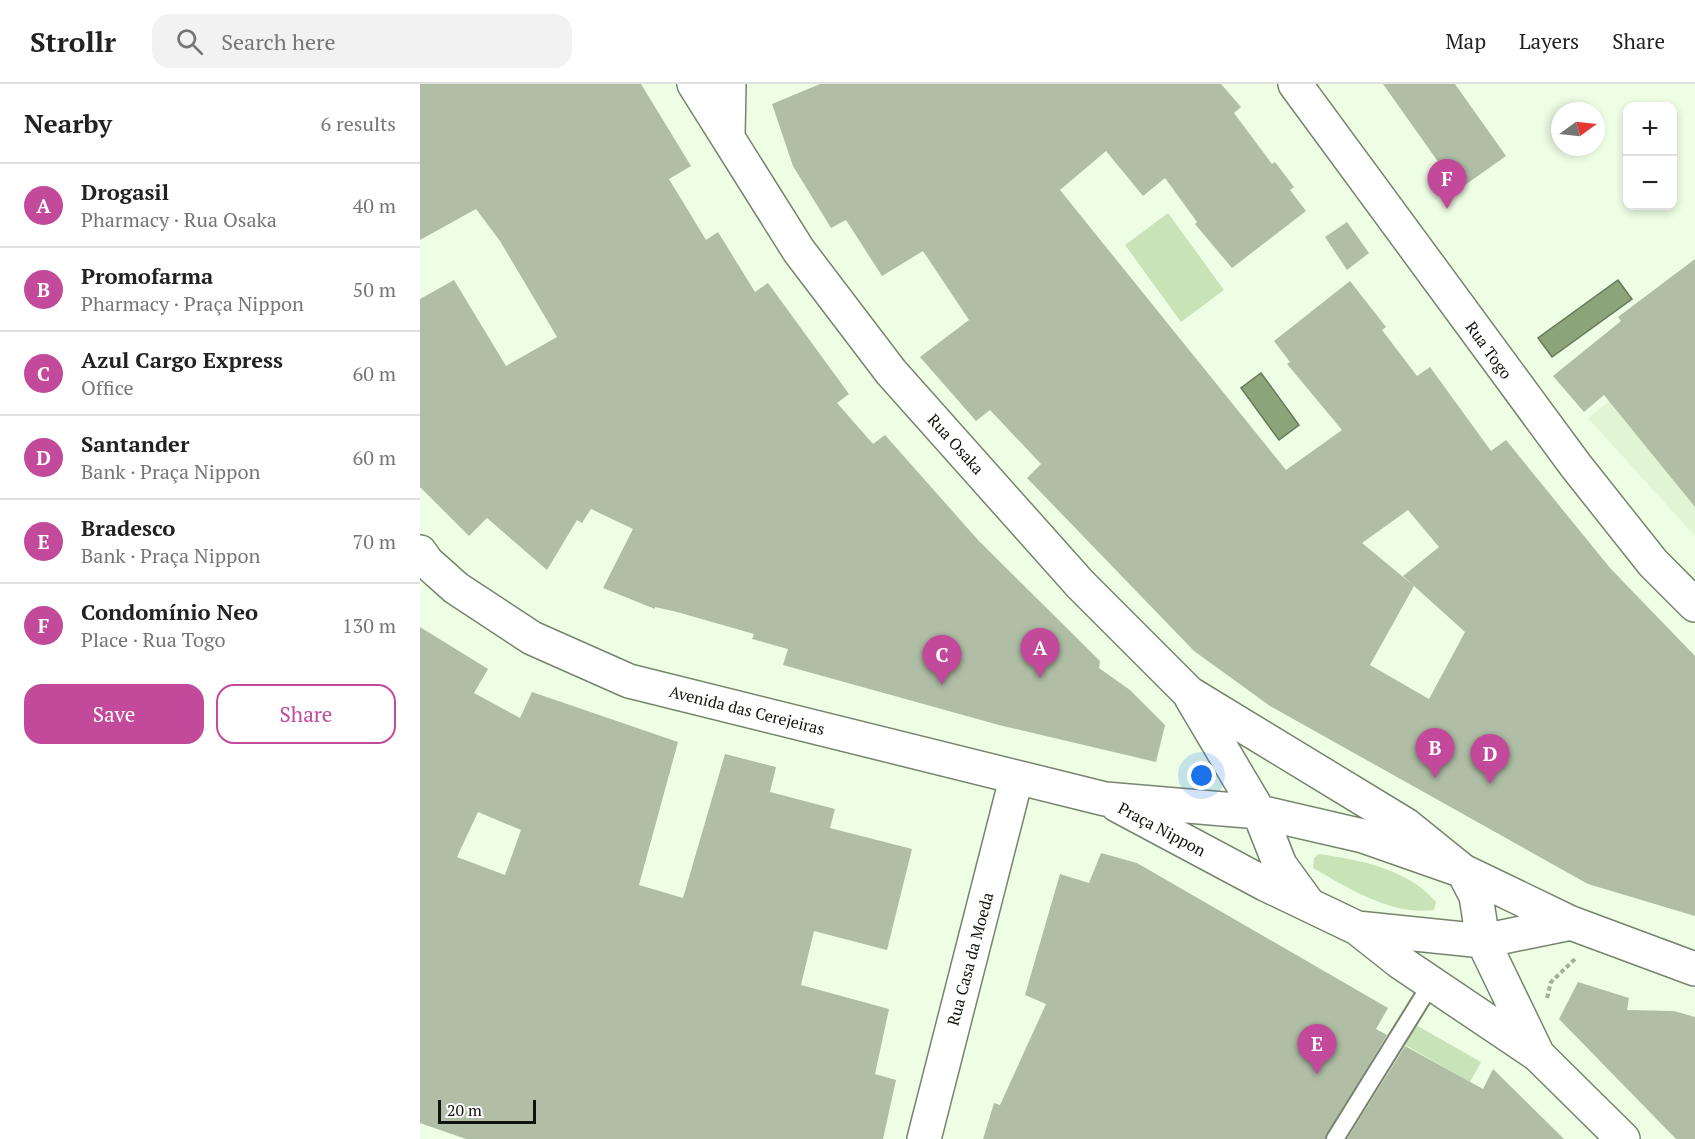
<!DOCTYPE html>
<html lang="en">
<head>
<meta charset="utf-8">
<style>
	body { margin:0; font-family:"PT Serif",serif; background:#f2f2f2; color:#222 }
	.controls { position:absolute; right:18px; top:18px; display:grid; overflow:hidden; border-radius:12px; box-shadow:0 3px 9px #0003 }
	.controls button { width:54px; height:54px; display:grid; place-items:center; padding:0; border:0; border-bottom:2px solid #e0e0e0; background:#fff; color:#222; font:30px sans-serif }
	.compass { position:absolute; left:1131px; top:18px; width:54px; height:54px; border-radius:50%; background:#fff; box-shadow:0 3px 9px #0003; rotate:75deg }
	.scale { position:absolute; left:18px; bottom:15px; width:98px; box-sizing:border-box; padding-left:6px; border:3px solid #0e140b; border-top:0; font-size:16px; line-height:21px; white-space:nowrap; color:#0e140b; -webkit-text-stroke:4px #fff; paint-order:stroke }
	.you { position:absolute; left:782px; top:692px; width:21px; height:21px; margin:-15px; border:4px solid #fff; border-radius:50%; background:#1a73e8; box-shadow:0 0 0 9px #1a73e833 }
	.badge { display:grid; place-items:center; width:39px; height:39px; border-radius:50%; background:#c3499b; color:#fff; font-size:20px; font-weight:700 }
	.pin { position:absolute; translate:-50% -50px; filter:drop-shadow(0 2px 3px #0008) }
	.pin::after { content:''; position:absolute; top:32px; width:21px; height:18px; background:inherit; clip-path:polygon(0 0,100% 0,50% 100%) }
	.list { margin:0; padding:0; list-style:none }
	h2 { display:flex; justify-content:space-between; align-items:center; height:78px; margin:0; padding:0 24px; font-size:26px }
	h2 small { font-size:20px; font-weight:400; color:#767676 }
	.list li { display:grid; grid-template-columns:39px 1fr auto; gap:18px; align-items:center; box-sizing:border-box; height:84px; padding:0 24px; border-top:2px solid #e0e0e0 }
	.list b { display:block; font-size:22px; white-space:nowrap }
	.list p { margin:0; font-size:20px; white-space:nowrap; color:#767676 }
	.list em { font-size:20px; font-style:normal; color:#767676 }
	.actions { display:flex; gap:12px; padding:18px 24px }
	.actions a { flex:1; padding:14px 0; border:2px solid #c3499b; border-radius:18px; text-align:center; font-size:21px; color:#c3499b }
	.actions .main { background:#c3499b; color:#fff }
	.icon { flex:none; width:33px; height:33px; fill:none; stroke:currentColor; stroke-width:2; stroke-linecap:round; stroke-linejoin:round }
	.map { position:relative; flex:none; width:1275px; height:1055px; overflow:hidden }
	header { display:flex; align-items:center; gap:36px; box-sizing:border-box; height:84px; padding:0 30px; background:#fff; border-bottom:2px solid #e0e0e0 }
	header strong { font-size:28px }
	nav { display:flex; gap:33px; margin-inline-start:auto; font-size:21px }
	.search { width:420px; height:54px; background:#f2f2f2; display:flex; align-items:center; gap:15px; box-sizing:border-box; padding:0 21px; border-radius:18px; color:#767676; font-size:22px }
	main { display:flex }
	aside { flex:1; background:#fff }
	.map>svg:first-child { display:block }
	.built { fill:#e1f4d4 }
	.green { fill:#c9e3b8 }
	.water { fill:#8ba479; stroke:#667958; stroke-width:1.5 }
	.building { fill:#afbea5; fill-rule:evenodd }
	.lines { fill:none; stroke-linecap:round; stroke-linejoin:round }
	.lane-casing { stroke:#76846d; stroke-width:20 }
	.street-casing { stroke:#76846d; stroke-width:36 }
	.secondary-casing { stroke:#76846d; stroke-width:36 }
	.path { stroke:#a2af9a; stroke-width:4; stroke-dasharray:4.5 3; stroke-linecap:butt }
	.lane { stroke:#fff; stroke-width:16 }
	.street { stroke:#fff; stroke-width:33 }
	.secondary { stroke:#fff; stroke-width:33 }
	.labels { text-anchor:middle; dominant-baseline:central; stroke-width:6; stroke-linejoin:round; paint-order:stroke }
	.street-label { font-size:16px; fill:#0e140b; stroke:#fff }
</style>
</head>
<body>
<header>
<strong>Strollr</strong>
<div class="search"><svg class="icon" aria-label="search" viewBox="0 0 24 24"><circle cx="10" cy="10" r="6"/><path d="M15 15l6 6"/></svg>Search here</div>
<nav><a>Map</a><a>Layers</a><a>Share</a></nav>
</header>
<main>
<aside>
<h2>Nearby<small>6 results</small></h2>
<ul class="list">
<li><span class="badge">A</span><div><b>Drogasil</b><p>Pharmacy · Rua Osaka</p></div><em>40 m</em></li>
<li><span class="badge">B</span><div><b>Promofarma</b><p>Pharmacy · Praça Nippon</p></div><em>50 m</em></li>
<li><span class="badge">C</span><div><b>Azul Cargo Express</b><p>Office</p></div><em>60 m</em></li>
<li><span class="badge">D</span><div><b>Santander</b><p>Bank · Praça Nippon</p></div><em>60 m</em></li>
<li><span class="badge">E</span><div><b>Bradesco</b><p>Bank · Praça Nippon</p></div><em>70 m</em></li>
<li><span class="badge">F</span><div><b>Condomínio Neo</b><p>Place · Rua Togo</p></div><em>130 m</em></li>
</ul>
<div class="actions"><a class="main">Save</a><a>Share</a></div>
</aside>
<div class="map">
<svg width="1275" height="1055" viewBox="0 0 1275 1055">
	<rect width="100%" height="100%" fill="#eefee4"/>
	<path class="built" d="M 1275,249 L 1275,452 L 1168,334 Z"/>
	<path class="green" d="M 748,129 L 804,206 L 761,238 L 705,161 Z
		M 899,770 C 941,776 988,785 1016,818 L 1014,826 C 972,832 928,804 893,784 L 894,774 Z
		M 996,941 L 1061,978 L 1050,998 L 985,961 Z"/>
	<path class="water" d="M 1198,196 L 1212,215 L 1132,273 L 1118,254 Z
		M 841,289 L 879,341 L 859,356 L 821,304 Z"/>
	<path class="building" d="M 0,0 L 221,0 L 271,82 L 249,95 L 286,156 L 298,148 L 335,208 L 348,199 L 429,310 L 417,319 L 453,360 L 465,351 L 558,456 L 680,577 L 679,584 L 710,606 L 745,641 L 736,678 L 579,641 L 363,581 L 368,565 L 332,555 L 334,550 L 257,528 L 235,523 L 235,525 L 183,504 L 213,445 L 171,425 L 162,439 L 157,436 L 127,486 L 67,434 L 49,452 L 0,403 L 0,215 L 34,196 L 86,282 L 137,253 L 80,157 L 56,125 L 0,156 Z
		M 400,0 L 801,0 L 821,23 L 814,29 L 852,80 L 855,78 L 874,103 L 870,106 L 886,127 L 812,184 L 775,140 L 777,138 L 745,94 L 723,112 L 686,67 L 640,106 L 866,386 L 922,346 L 867,280 L 870,278 L 854,257 L 930,197 L 966,243 L 962,246 L 997,292 L 1010,283 L 1071,367 L 1086,356 L 1190,484 L 1275,572 L 1275,832 L 1168,800 L 850,622 L 774,567 L 607,394 L 621,380 L 570,326 L 556,337 L 500,273 L 549,236 L 503,167 L 462,192 L 426,136 L 411,144 L 373,82 L 352,20 ZM 988,426 L 1019,463 L 983,492 L 1045,548 L 1009,615 L 950,581 L 994,502 L 942,459 Z
		M 963,0 L 1035,0 L 1086,72 L 1038,106 Z
		M 927,138 L 949,169 L 927,186 L 905,153 Z
		M 1275,175 L 1275,423 L 1184,311 L 1164,328 L 1133,292 L 1201,237 L 1198,233 Z
		M 0,543 L 68,585 L 54,609 L 100,634 L 112,608 L 258,658 L 219,801 L 263,814 L 305,670 L 356,683 L 350,708 L 415,725 L 410,744 L 492,765 L 467,866 L 394,847 L 381,901 L 469,925 L 455,990 L 476,996 L 463,1055 L 46,1055 L 0,1039 ZM 58,728 L 101,746 L 85,791 L 37,773 Z
		M 681,769 L 717,779 L 968,924 L 956,945 L 967,951 L 905,1055 L 563,1055 L 574,1019 L 580,1021 L 626,920 L 605,911 L 640,790 L 669,799 Z
		M 1158,898 L 1209,914 L 1207,926 L 1254,927 L 1275,933 L 1275,1055 L 1256,1055 L 1139,935 Z
		M 985,962 L 1063,1005 L 1073,985 L 1144,1055 L 927,1055 Z"/>
	<g class="lines">
		<g class="lane-casing">
			<path id="lane" d="M 915,1055 L 1011,900"/>
		</g>
		<g class="street-casing">
			<path id="street" d="M 875,0 L 1156,382 L 1233,479 L 1275,521"/>
		</g>
		<g class="secondary-casing">
			<path id="secondary" d="M 274,0 L 379,167 L 471,288 L 660,500 L 769,609 L 986,741 L 1043,787 L 1056,812 L 1063,857 L 1118,971
				M 308,52 L 309,0
				M 0,468 L 7,478 L 36,504 L 112,554 L 209,597 L 685,715 L 839,728 L 943,752 L 1043,787 L 1151,839 L 1275,885
				M 771,613 L 839,728 L 860,781 L 887,818
				M 697,721 L 845,800 L 937,844 L 980,878 L 1118,971 L 1203,1055
				M 937,844 L 1063,857 L 1151,839
				M 504,1055 L 596,695"/>
		</g>
		<path class="path" d="M 1127,914 L 1131,898 L 1155,875"/>
		<use href="#lane" class="lane"/>
		<use href="#street" class="street"/>
		<use href="#secondary" class="secondary"/>
	</g>
	<g class="labels">
		<g class="street-label">
			<text transform="translate(1069 266) rotate(54)">Rua Togo</text>
			<text transform="translate(536 360) rotate(48)">Rua Osaka</text>
			<text transform="translate(327 626) rotate(14)">Avenida das Cerejeiras</text>
			<text transform="translate(742 745) rotate(28)">Praça Nippon</text>
			<text transform="translate(550 875) rotate(-75)">Rua Casa da Moeda</text>
		</g>
	</g>
</svg>
<div class="controls">
<button>+</button>
<button>−</button>
</div>
<svg class="compass" viewBox="-18 -18 36 36"><path d="M0-13l5 13h-10z" fill="#e53935"/><path d="M0 13l5-13h-10z" fill="#767676"/></svg>
<div class="scale">20 m</div>
<div class="you"></div>
<div class="pin badge" style="left:620px;top:594px">A</div>
<div class="pin badge" style="left:1015px;top:694px">B</div>
<div class="pin badge" style="left:522px;top:601px">C</div>
<div class="pin badge" style="left:1070px;top:700px">D</div>
<div class="pin badge" style="left:897px;top:990px">E</div>
<div class="pin badge" style="left:1027px;top:125px">F</div>
</div>
</main>
</body>
</html>
